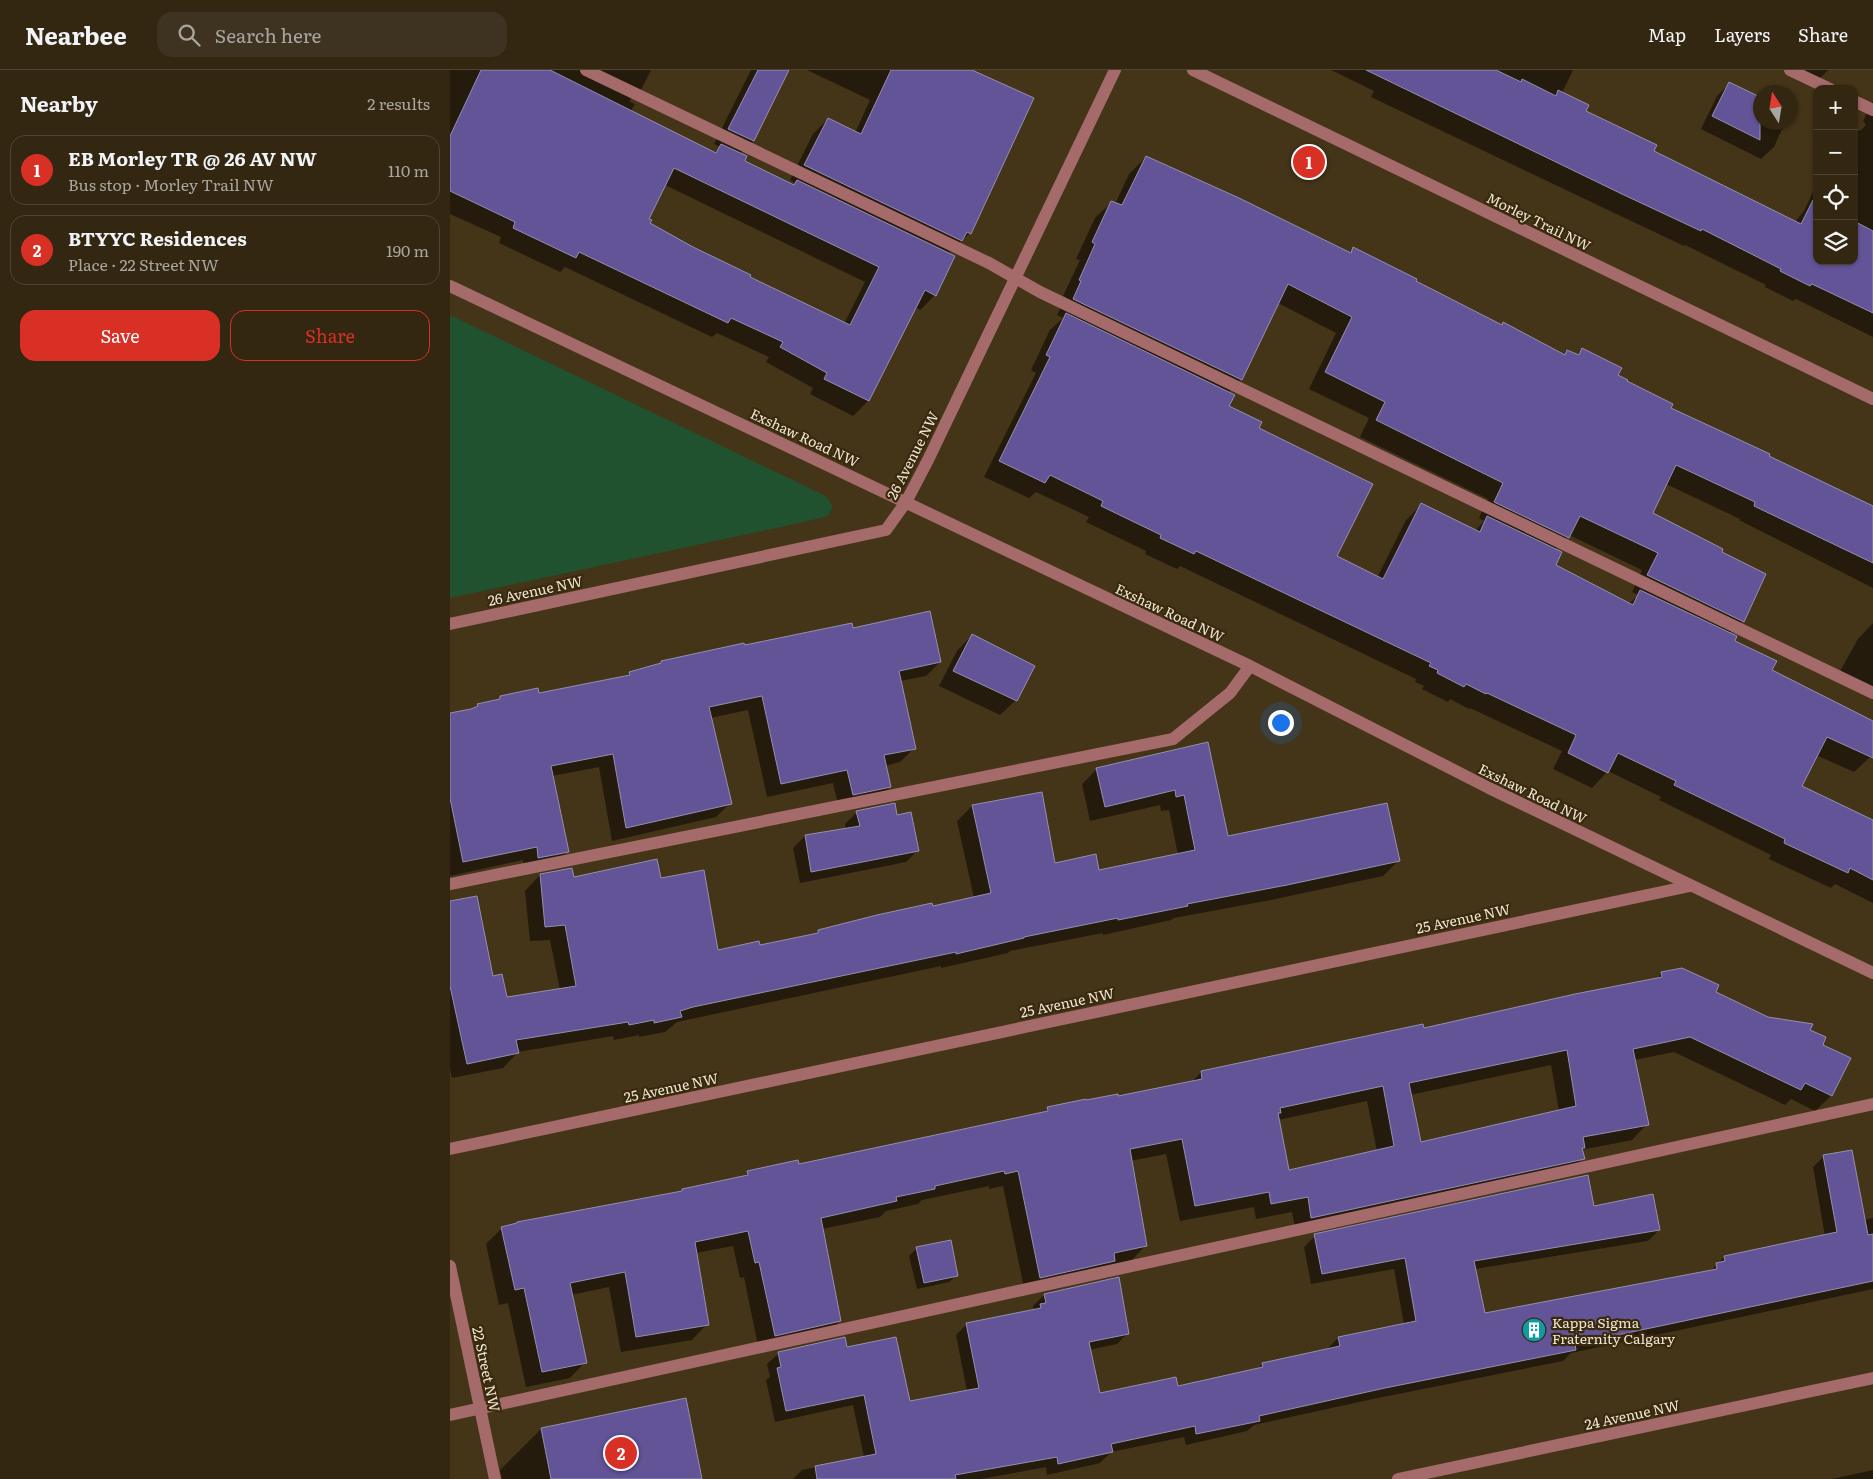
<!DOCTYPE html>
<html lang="en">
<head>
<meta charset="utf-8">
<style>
	body { margin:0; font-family:Literata,serif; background:#3e3320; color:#f1f3f6 }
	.controls { position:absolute; right:15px; top:15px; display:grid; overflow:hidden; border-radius:10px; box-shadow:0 1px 4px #0004 }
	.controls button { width:45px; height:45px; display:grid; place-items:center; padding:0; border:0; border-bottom:1px solid #4e4432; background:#332712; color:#f1f3f6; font:25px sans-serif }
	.compass { position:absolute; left:1303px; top:15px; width:45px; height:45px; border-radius:50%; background:#332712; box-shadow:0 1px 4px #0004; rotate:348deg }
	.you { position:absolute; left:830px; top:652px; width:18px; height:18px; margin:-12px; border:4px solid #fff; border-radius:50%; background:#1a73e8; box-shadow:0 0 0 8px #1a73e833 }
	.badge { display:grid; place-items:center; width:32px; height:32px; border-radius:50%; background:#d93025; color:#fff; font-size:16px; font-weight:700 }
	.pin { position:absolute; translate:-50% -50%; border:2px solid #fff; box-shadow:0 1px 5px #0006 }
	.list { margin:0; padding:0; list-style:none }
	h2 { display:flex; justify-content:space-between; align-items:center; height:65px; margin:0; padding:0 20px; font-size:21px }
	h2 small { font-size:16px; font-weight:400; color:#a9a59f }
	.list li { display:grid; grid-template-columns:32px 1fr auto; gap:15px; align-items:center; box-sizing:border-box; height:70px; margin:0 10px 10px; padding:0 10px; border:1px solid #4e4432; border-radius:15px }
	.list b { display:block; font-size:19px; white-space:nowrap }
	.list p { margin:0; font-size:16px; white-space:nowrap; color:#a9a59f }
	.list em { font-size:16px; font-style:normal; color:#a9a59f }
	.actions { display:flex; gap:10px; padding:15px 20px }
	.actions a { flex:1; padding:11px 0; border:1px solid #d93025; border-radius:15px; text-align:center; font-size:18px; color:#d93025 }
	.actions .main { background:#d93025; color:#fff }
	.icon { flex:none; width:28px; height:28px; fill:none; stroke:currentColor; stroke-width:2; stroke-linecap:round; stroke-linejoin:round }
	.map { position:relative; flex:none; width:1423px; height:1409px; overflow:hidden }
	header { display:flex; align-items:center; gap:30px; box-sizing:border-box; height:70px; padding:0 25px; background:#332712; border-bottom:1px solid #4e4432 }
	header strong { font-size:24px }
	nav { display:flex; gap:28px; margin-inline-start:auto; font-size:18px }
	.search { width:350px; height:45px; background:#3e3320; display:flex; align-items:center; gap:12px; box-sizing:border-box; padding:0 18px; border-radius:15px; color:#a9a59f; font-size:19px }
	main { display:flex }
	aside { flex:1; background:#332712 }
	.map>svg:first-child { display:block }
	.green { fill:#205230 }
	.shadow { fill:#0007; fill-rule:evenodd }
	.building { fill:#635498; stroke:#948fb0; fill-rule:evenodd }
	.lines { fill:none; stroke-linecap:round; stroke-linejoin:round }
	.minor { stroke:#a56a6a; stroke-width:12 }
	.labels { text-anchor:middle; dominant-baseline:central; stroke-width:4.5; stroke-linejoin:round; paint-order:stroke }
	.street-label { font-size:14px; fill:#efe5d5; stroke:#3a2a0d }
	.poi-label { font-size:14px; fill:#efe5d5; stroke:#3a2a0d; text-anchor:start }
</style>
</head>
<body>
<header>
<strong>Nearbee</strong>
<div class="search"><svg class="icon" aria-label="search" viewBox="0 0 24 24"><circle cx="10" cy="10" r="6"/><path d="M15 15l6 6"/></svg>Search here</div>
<nav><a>Map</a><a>Layers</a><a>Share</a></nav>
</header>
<main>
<aside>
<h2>Nearby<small>2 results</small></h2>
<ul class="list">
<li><span class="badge">1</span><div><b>EB Morley TR @ 26 AV NW</b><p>Bus stop · Morley Trail NW</p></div><em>110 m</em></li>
<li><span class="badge">2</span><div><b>BTYYC Residences</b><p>Place · 22 Street NW</p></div><em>190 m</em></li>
</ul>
<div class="actions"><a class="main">Save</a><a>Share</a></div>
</aside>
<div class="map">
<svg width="1423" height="1409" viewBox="0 0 1423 1409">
	<rect width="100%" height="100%" fill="#443418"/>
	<path class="green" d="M 0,245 L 355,416 L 377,427 L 383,437 L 378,446 L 358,451 L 0,528 Z"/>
	<path class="shadow" d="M 0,0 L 201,0 L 192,18 L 179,31 L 185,34 L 181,41 L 264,83 L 270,77 L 264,74 L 301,0 L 337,0 L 303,71 L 290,84 L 293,91 L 343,115 L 345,113 L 340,110 L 363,64 L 378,49 L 405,63 L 420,30 L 357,0 L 512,0 L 520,163 L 498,184 L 485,225 L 470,240 L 465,237 L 418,331 L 403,346 L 360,324 L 363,318 L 316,292 L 319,287 L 267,263 L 262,267 L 115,197 L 110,202 L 49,173 L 51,167 L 0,144 ZM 215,115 L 415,212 L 394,254 L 299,208 L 198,154 L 198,150 Z
		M 881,0 L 1123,0 L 1112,23 L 1134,41 L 1202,82 L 1345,152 L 1354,141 L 1367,113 L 1367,191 L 1404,191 L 1404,59 L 1410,61 L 1416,55 L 1413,51 L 1423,31 L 1423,267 L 1346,229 L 1343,231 L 1315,217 L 1316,215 L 1235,175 L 1234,176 L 1158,140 L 921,27 L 924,21 Z
		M 1335,0 L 1378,0 L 1364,14 Z
		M 1280,13 L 1310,28 L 1310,52 L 1335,52 L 1324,77 L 1311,89 L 1251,59 L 1267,26 Z
		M 696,87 L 899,183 L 904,179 L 1051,256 L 1114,286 L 1118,282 L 1126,286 L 1132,280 L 1175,312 L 1219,339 L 1423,438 L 1423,518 L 1289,450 L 1290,449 L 1216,414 L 1202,444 L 1270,483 L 1293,551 L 1279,564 L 1283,571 L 1320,601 L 1423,653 L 1423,680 L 1420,687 L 1404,702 L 1366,685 L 1350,717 L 1423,751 L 1423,833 L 1385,814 L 1381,818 L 1319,789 L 1321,785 L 1209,730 L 1211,727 L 1158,701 L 1142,718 L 1103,699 L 1112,681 L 1020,638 L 1019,639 L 1000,629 L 998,632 L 972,619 L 974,616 L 965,612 L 966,609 L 730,496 L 727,499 L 695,484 L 696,481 L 636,452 L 639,447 L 586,422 L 579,428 L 534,407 L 586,303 L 581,300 L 600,260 L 613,248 L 607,245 L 616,227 L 613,226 L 630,190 L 626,189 L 645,148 L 662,132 L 665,134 L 679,104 ZM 828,233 L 886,263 L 859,319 L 919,348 L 910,367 L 1038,429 L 1029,448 L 1034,451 L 1025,461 L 972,434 L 956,450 L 927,508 L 885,487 L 807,359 L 778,336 L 778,323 L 791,309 ZM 1119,465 L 1192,500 L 1182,522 L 1188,525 L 1179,534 L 1104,496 L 1105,480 Z
		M 1423,553 L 1423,619 L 1390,601 L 1408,569 Z
		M 402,560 L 490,592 L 476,606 L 450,611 L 464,678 L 450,692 L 435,696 L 440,717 L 426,731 L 389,738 L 383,713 L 317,727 L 298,640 L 260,648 L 280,733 L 266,747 L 162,771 L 149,697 L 102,706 L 118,781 L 104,796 L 74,802 L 73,790 L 0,806 L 0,644 L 25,638 L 28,635 L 47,631 L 50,628 L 88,625 L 175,608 L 180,603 L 208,595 L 211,592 L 294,576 Z
		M 522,565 L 566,630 L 550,645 L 489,616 L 507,581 Z
		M 757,674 L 777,768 L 948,791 L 933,806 L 821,830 L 724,848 L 721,850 L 653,865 L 653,863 L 560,881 L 558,883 L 491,898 L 491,896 L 227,952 L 215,962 L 189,967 L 189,965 L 164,970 L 163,966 L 68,982 L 53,998 L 2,1008 L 0,999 L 0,833 L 56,929 L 110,920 L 100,870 L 80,871 L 75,821 L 90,805 L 121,799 L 123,808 L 210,809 L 267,882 L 309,877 L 363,866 L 368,861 L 524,828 L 507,751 L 522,736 L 604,795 L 648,801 L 728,785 L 719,740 L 711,741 L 710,735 L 640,751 L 632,714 L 647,699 Z
		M 407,742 L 446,746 L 468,780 L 456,792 L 350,813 L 343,778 L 355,766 L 396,759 L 395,754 Z
		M 1212,903 L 1264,922 L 1317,948 L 1358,960 L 1372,975 L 1399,989 L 1381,1026 L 1365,1041 L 1341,1029 L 1335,1035 L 1224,982 L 1184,990 L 1197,1054 L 1182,1070 L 1131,1080 L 1133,1088 L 1118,1104 L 846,1163 L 842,1142 L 806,1149 L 804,1137 L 730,1151 L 716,1084 L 680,1091 L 696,1175 L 681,1191 L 575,1223 L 553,1116 L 539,1119 L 539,1116 L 472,1130 L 468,1134 L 436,1141 L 430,1147 L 372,1159 L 390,1251 L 375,1266 L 309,1281 L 294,1207 L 290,1208 L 283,1176 L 246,1183 L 257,1254 L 242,1270 L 171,1282 L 159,1217 L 121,1225 L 135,1292 L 120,1308 L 76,1317 L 58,1233 L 49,1235 L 36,1174 L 52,1158 L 231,1122 L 233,1120 L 293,1107 L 298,1102 L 348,1095 L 593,1044 L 598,1038 L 667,1027 L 741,1013 L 751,1002 L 973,959 L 1205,910 ZM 1101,995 L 1109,1041 L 970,1073 L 960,1025 ZM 917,1031 L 927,1081 L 838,1101 L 828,1050 Z
		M 1374,1086 L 1414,1150 L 1423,1148 L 1423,1219 L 1121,1283 L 1113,1291 L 923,1329 L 804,1355 L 797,1361 L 736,1375 L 734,1367 L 661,1382 L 650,1393 L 597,1405 L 596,1397 L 531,1409 L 343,1409 L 352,1400 L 414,1387 L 403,1335 L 325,1352 L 316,1310 L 320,1307 L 317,1294 L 329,1283 L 396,1279 L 459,1332 L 517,1321 L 506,1265 L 517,1254 L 584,1241 L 583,1236 L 594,1225 L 678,1263 L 667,1274 L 639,1280 L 649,1324 L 727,1317 L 807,1299 L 813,1294 L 877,1279 L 888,1268 L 954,1254 L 944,1199 L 861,1214 L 854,1177 L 865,1166 L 1143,1138 L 1209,1160 L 1198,1171 L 1025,1199 L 1034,1244 L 1260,1202 L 1274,1187 L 1375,1166 L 1363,1097 Z
		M 467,1178 L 507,1205 L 499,1212 L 467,1219 L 459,1186 Z
		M 91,1359 L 251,1409 L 52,1409 L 50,1400 Z
		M 1423,1400 L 1423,1409 L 1382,1409 Z"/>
	<path class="building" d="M 31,0 L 100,0 L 266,83 L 271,74 L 297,86 L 295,91 L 344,115 L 347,110 L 505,186 L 486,226 L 475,220 L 419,331 L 374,309 L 377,303 L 330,277 L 333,272 L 281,248 L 278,253 L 129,182 L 126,188 L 63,158 L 65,152 L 0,121 L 0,66 ZM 224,98 L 429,197 L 400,255 L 300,207 L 301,205 L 243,177 L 200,153 L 202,150 L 199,149 Z
		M 308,0 L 339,0 L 304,71 L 278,59 Z
		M 441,0 L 522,0 L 584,28 L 521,164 L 517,162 L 512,171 L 354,95 L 378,48 L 411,64 Z
		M 916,0 L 1046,0 L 1071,12 L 1072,9 L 1106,26 L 1108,20 L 1139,35 L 1136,41 L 1207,75 L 1204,81 L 1351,154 L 1363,130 L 1367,132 L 1367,191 L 1404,191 L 1404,151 L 1423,161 L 1423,243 L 1362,214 L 1360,216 L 1330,201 L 1331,199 L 1252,159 L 1251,161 L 1174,125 Z
		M 1279,12 L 1310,27 L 1310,70 L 1262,46 Z
		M 696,86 L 789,128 L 901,183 L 903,177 L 967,209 L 966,211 L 1052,255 L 1053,252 L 1115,285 L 1117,280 L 1129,285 L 1132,278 L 1172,298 L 1168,305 L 1178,310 L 1177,311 L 1223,334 L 1221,338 L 1320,384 L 1319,386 L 1423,436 L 1423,493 L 1304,436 L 1305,432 L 1226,395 L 1203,443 L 1273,479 L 1272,482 L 1316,504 L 1294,552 L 1197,505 L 1208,483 L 1130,446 L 1119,468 L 1044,432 L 1053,413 L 926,350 L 935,332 L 875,302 L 902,247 L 838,214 L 792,310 L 623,229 L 631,211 L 629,210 L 645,174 L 642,172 L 661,131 L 672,135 Z
		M 616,243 L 785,325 L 779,336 L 812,352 L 809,358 L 923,414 L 887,486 L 933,509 L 971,433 L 1030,462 L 1037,446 L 1112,482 L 1106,495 L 1183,535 L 1190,520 L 1287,566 L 1285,571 L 1327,591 L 1322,600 L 1423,651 L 1423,688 L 1377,667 L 1352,716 L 1423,750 L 1423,810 L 1400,798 L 1398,803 L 1334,773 L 1335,769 L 1224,715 L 1226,711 L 1168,683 L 1158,703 L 1118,683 L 1126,665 L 1037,623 L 1036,624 L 1016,614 L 1014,617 L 987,603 L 988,600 L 979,596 L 981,593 L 746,481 L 744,484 L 710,468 L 711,465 L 651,436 L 653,431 L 600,405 L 595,413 L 549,391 L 600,287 L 596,285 Z
		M 480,541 L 491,592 L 449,601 L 466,679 L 434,685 L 441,717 L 403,725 L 397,700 L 331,714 L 312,626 L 259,637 L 282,734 L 176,758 L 163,684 L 101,696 L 119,782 L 88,788 L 87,777 L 13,792 L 0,728 L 0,643 L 21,639 L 28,636 L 27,634 L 50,629 L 50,626 L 88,618 L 89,623 L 180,605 L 179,602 L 211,593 L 211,591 L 294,573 L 295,575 L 402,553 L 403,558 Z
		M 522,564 L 585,596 L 567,631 L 503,601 Z
		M 758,672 L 778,766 L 937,733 L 950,791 L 837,815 L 737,834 L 738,836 L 668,850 L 668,848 L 574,867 L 574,868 L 506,884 L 506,882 L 243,937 L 230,941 L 232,947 L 204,953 L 204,950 L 179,955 L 178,952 L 66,970 L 69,983 L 17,994 L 0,916 L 0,831 L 27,826 L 43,906 L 52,904 L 57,927 L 126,916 L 115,855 L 95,857 L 90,804 L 122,798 L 124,807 L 207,789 L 211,808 L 254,800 L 268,880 L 309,871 L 310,875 L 368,863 L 368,860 L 427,845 L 482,833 L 483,836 L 541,823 L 522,735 L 592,722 L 605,793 L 646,784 L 649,800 L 745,780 L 734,725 L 726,727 L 725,720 L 655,737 L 646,698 Z
		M 445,733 L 447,745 L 461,742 L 469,781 L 361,802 L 355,765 L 410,756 L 406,741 Z
		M 1232,898 L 1269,915 L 1266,922 L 1318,947 L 1363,954 L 1360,960 L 1376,967 L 1373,975 L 1401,988 L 1382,1026 L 1355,1013 L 1351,1020 L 1240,967 L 1183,979 L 1199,1055 L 1133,1067 L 1135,1078 L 1132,1078 L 1135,1089 L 861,1148 L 858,1127 L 821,1134 L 819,1122 L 745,1136 L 732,1069 L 680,1079 L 697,1176 L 664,1183 L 665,1191 L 590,1208 L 568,1101 L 555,1104 L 554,1101 L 485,1116 L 485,1119 L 446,1127 L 447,1131 L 371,1148 L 391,1251 L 325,1266 L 309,1192 L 305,1193 L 298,1161 L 245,1172 L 259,1255 L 186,1267 L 175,1202 L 120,1213 L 137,1293 L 92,1302 L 74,1218 L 65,1220 L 51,1157 L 67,1153 L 67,1152 L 232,1121 L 232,1119 L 298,1105 L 297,1101 L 348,1090 L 349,1094 L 598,1041 L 597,1037 L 636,1029 L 636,1030 L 668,1024 L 668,1026 L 752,1009 L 751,1001 L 973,954 L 974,958 L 1125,924 L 1212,907 L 1211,902 ZM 1117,980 L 1126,1036 L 971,1072 L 959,1013 ZM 933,1016 L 944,1076 L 839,1100 L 828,1043 L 831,1043 L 830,1038 Z
		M 1402,1080 L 1418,1165 L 1423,1164 L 1423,1211 L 1125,1274 L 1126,1280 L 935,1318 L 809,1346 L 810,1351 L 746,1364 L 745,1356 L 661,1374 L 663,1382 L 608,1394 L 607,1387 L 505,1405 L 506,1409 L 367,1409 L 365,1396 L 426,1384 L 414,1325 L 336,1341 L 327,1298 L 331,1297 L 328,1282 L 395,1267 L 397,1277 L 446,1267 L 460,1331 L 529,1318 L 516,1253 L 591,1238 L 590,1234 L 596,1233 L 594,1224 L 669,1207 L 679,1264 L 639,1272 L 650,1323 L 726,1307 L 728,1316 L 813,1297 L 812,1293 L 890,1276 L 888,1267 L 966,1251 L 955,1188 L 872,1204 L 864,1164 L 1138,1105 L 1144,1136 L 1203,1124 L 1210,1160 L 1024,1191 L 1035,1243 L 1267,1199 L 1266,1193 L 1275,1191 L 1274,1186 L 1387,1162 L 1373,1085 Z
		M 501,1170 L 508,1206 L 474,1213 L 466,1177 Z
		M 236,1328 L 252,1409 L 101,1409 L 91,1358 Z"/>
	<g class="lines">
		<path class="minor" d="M 136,0 L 539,193 L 590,222 L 1423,623
			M 743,0 L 1423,329
			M 1340,0 L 1380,19
			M 1404,31 L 1423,40
			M 0,216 L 800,596 L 1039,718 L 1423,903
			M 0,554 L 436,460 L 456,432 L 478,390 L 665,0
			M 0,814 L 723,669 L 780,623 L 800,596
			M 0,1079 L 1240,816
			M 0,1196 L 45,1409
			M 0,1345 L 1423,1034
			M 948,1409 L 1423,1308"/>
	</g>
	<defs>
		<g id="building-disc" transform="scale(1.25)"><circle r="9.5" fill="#0f9aa8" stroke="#3a2a0d"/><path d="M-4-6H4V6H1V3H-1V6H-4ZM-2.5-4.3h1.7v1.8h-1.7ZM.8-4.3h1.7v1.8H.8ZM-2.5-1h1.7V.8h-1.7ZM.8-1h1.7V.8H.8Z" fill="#fff"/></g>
	</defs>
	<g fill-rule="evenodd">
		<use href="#building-disc" x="1084" y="1260"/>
	</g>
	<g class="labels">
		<g class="street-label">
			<text transform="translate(1089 151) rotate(26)">Morley Trail NW</text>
			<text transform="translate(355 367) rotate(25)">Exshaw Road NW</text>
			<text transform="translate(462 385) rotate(-63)">26 Avenue NW</text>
			<text transform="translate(85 520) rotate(-12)">26 Avenue NW</text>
			<text transform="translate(720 542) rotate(25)">Exshaw Road NW</text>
			<text transform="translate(1083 723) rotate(26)">Exshaw Road NW</text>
			<text transform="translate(1013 848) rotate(-12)">25 Avenue NW</text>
			<text transform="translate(617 932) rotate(-12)">25 Avenue NW</text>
			<text transform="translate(221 1017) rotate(-12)">25 Avenue NW</text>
			<text transform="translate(37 1299) rotate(78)">22 Street NW</text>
			<text transform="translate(1182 1344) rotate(-12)">24 Avenue NW</text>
		</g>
		<g class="poi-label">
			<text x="1102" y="1252">Kappa Sigma<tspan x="1102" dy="16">Fraternity Calgary</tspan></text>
		</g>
	</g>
</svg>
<div class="controls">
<button>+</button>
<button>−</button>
<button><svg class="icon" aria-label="locate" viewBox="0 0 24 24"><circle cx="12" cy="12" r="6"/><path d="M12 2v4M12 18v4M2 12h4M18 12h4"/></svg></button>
<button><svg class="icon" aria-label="layers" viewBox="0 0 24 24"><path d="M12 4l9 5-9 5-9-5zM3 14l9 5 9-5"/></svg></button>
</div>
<svg class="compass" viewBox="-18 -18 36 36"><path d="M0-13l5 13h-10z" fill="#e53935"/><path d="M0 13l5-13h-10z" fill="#a9a59f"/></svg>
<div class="you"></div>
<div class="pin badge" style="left:859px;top:92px">1</div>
<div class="pin badge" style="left:171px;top:1383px">2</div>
</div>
</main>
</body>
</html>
